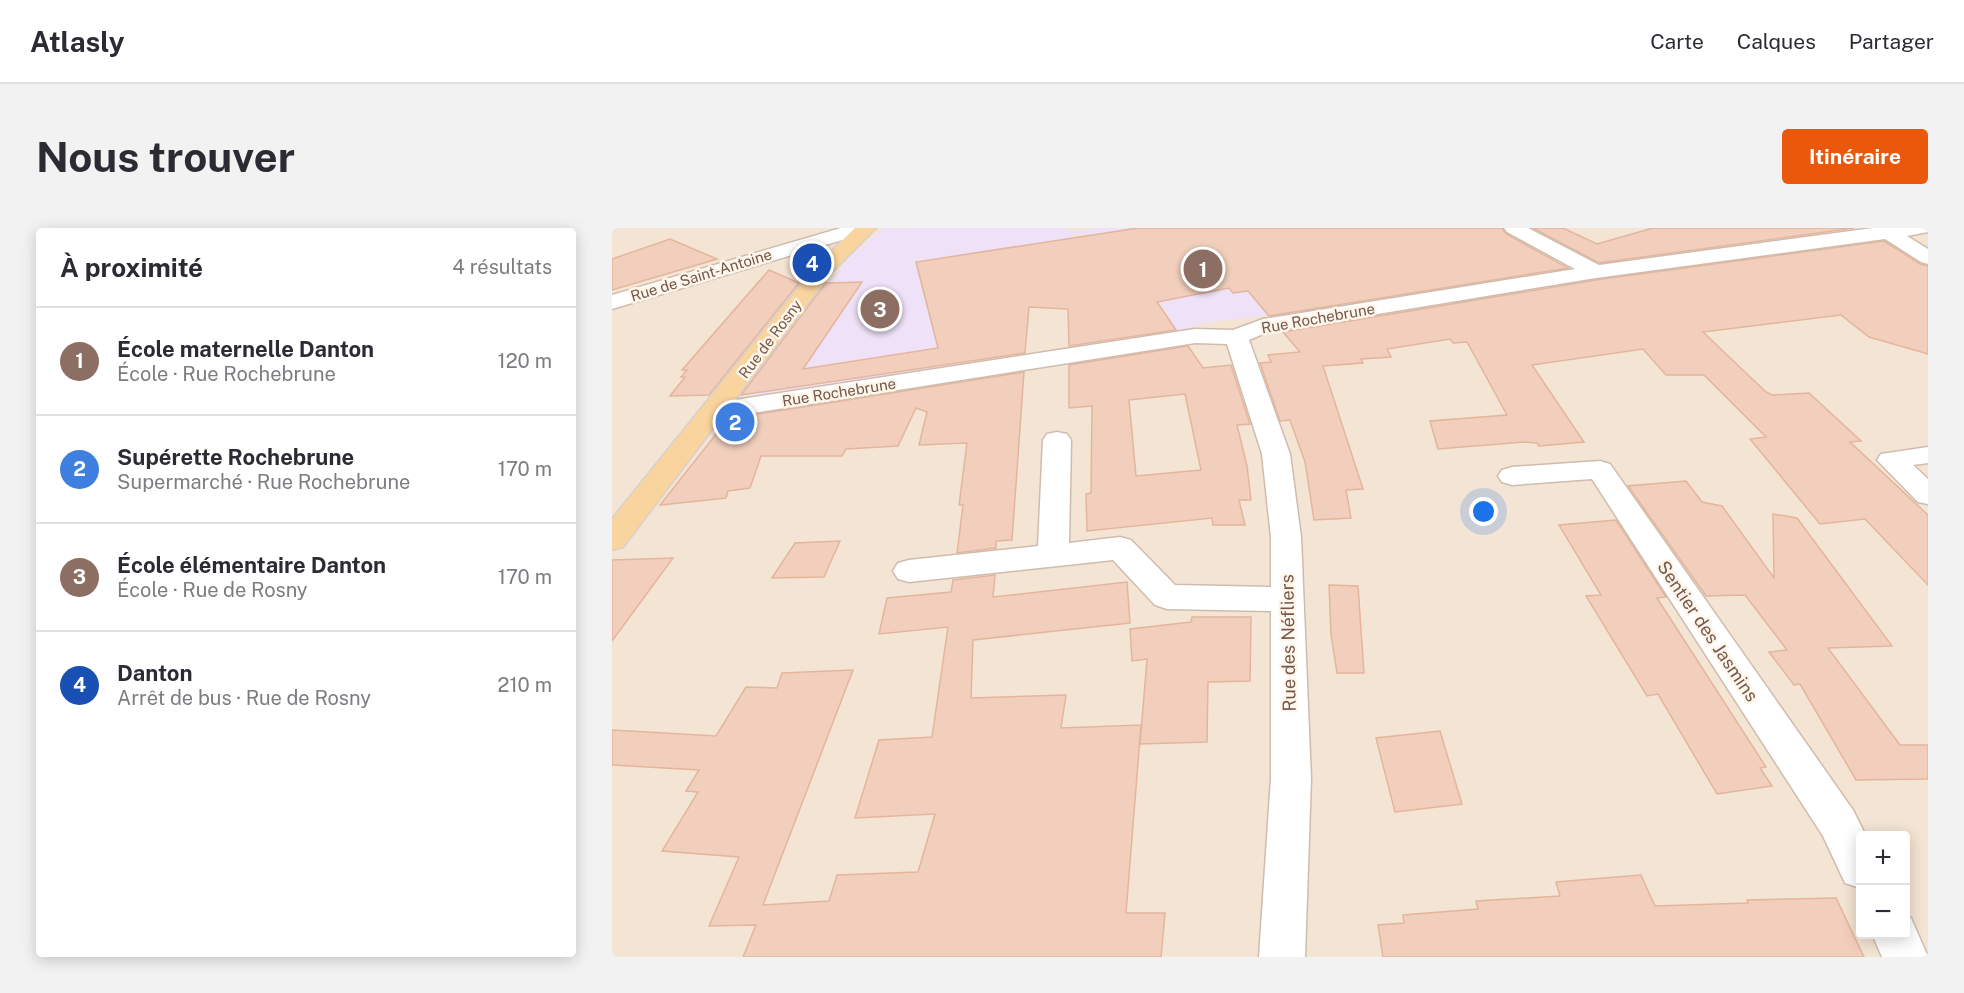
<!DOCTYPE html>
<html lang="fr">
<head>
<meta charset="utf-8">
<style>
	body { margin:0; font-family:"Public Sans",sans-serif; background:#f2f2f3; color:#2b2b33 }
	.controls { position:absolute; right:18px; bottom:18px; display:grid; overflow:hidden; border-radius:6px; box-shadow:0 3px 15px #0003 }
	.controls button { width:54px; height:54px; display:grid; place-items:center; padding:0; border:0; border-bottom:2px solid #e1e1e2; background:#fff; color:#2b2b33; font:30px sans-serif }
	.you { position:absolute; left:872px; top:284px; width:21px; height:21px; margin:-15px; border:4px solid #fff; border-radius:50%; background:#1a73e8; box-shadow:0 0 0 9px #1a73e833 }
	.badge { display:grid; place-items:center; width:39px; height:39px; border-radius:50%; background:#ea580c; color:#fff; font-size:20px; font-weight:700 }
	.pin { position:absolute; translate:-50% -50%; border:3px solid #fff; box-shadow:0 2px 6px #0006 }
	.list { margin:0; padding:0; list-style:none }
	h2 { display:flex; justify-content:space-between; align-items:center; height:78px; margin:0; padding:0 24px; font-size:26px }
	h2 small { font-size:20px; font-weight:400; color:#7c7c81 }
	.list li { display:grid; grid-template-columns:39px 1fr auto; gap:18px; align-items:center; box-sizing:border-box; height:108px; padding:0 24px; border-top:2px solid #e1e1e2 }
	.list b { display:block; font-size:22px; white-space:nowrap }
	.list p { margin:0; font-size:20px; white-space:nowrap; color:#7c7c81 }
	.list em { font-size:20px; font-style:normal; color:#7c7c81 }
	.map { position:relative; flex:none; width:1316px; height:729px; overflow:hidden; border-radius:6px }
	header { display:flex; align-items:center; gap:36px; box-sizing:border-box; height:84px; padding:0 30px; background:#fff; border-bottom:2px solid #e1e1e2 }
	header strong { font-size:28px }
	nav { display:flex; gap:33px; margin-inline-start:auto; font-size:21px }
	.intro { display:flex; align-items:center; justify-content:space-between; box-sizing:border-box; height:144px; padding:0 36px }
	h1 { margin:0; font-size:42px }
	.button { padding:15px 27px; border-radius:6px; background:#ea580c; color:#fff; font-size:21px; font-weight:700 }
	main { display:flex; gap:36px; padding:0 36px }
	aside { flex:1; background:#fff; border-radius:6px; box-shadow:0 3px 15px #0003 }
	.map>svg:first-child { display:block }
	.residential { fill:#f4e4d3; fill-rule:evenodd }
	.education { fill:#efe1f8 }
	.building { fill:#f1cfbc; stroke:#e4b59d; stroke-width:1.5; fill-rule:evenodd }
	.lines { fill:none; stroke-linecap:round; stroke-linejoin:round }
	.minor-casing { stroke:#cfbcae; stroke-width:3 }
	.major-casing { stroke:#d8d0cc; stroke-width:3 }
	.minor { fill:#fff; fill-rule:evenodd }
	.major { fill:#fad49e; fill-rule:evenodd }
	.labels { text-anchor:middle; dominant-baseline:central; stroke-width:5; stroke-linejoin:round; paint-order:stroke }
	.far-street-label { font-size:15px; fill:#74584a; stroke:#fff6eb }
	.street-label { font-size:18px; fill:#74584a; stroke:#fff6eb }
</style>
</head>
<body>
<header>
<strong>Atlasly</strong>
<nav><a>Carte</a><a>Calques</a><a>Partager</a></nav>
</header>
<div class="intro"><h1>Nous trouver</h1><a class="button">Itinéraire</a></div>
<main>
<aside>
<h2>À proximité<small>4 résultats</small></h2>
<ul class="list">
<li><span class="badge" style="background:#8d6e63">1</span><div><b>École maternelle Danton</b><p>École · Rue Rochebrune</p></div><em>120 m</em></li>
<li><span class="badge" style="background:#3f7fe0">2</span><div><b>Supérette Rochebrune</b><p>Supermarché · Rue Rochebrune</p></div><em>170 m</em></li>
<li><span class="badge" style="background:#8d6e63">3</span><div><b>École élémentaire Danton</b><p>École · Rue de Rosny</p></div><em>170 m</em></li>
<li><span class="badge" style="background:#1a4fb4">4</span><div><b>Danton</b><p>Arrêt de bus · Rue de Rosny</p></div><em>210 m</em></li>
</ul>
</aside>
<div class="map">
<svg width="1316" height="729" viewBox="0 0 1316 729">
	<rect width="100%" height="100%" fill="#fcf2e4"/>
	<path class="residential" d="M 0,0 L 1316,0 L 1316,729 L 0,729 ZM 1248,608 L 1294,608 L 1294,706 L 1248,706 Z"/>
	<path class="education" d="M 272,0 L 454,0 L 458,4 L 484,0 L 617,0 L 689,79 L 643,89 L 596,94 L 566,103 L 501,5 L 460,7 L 467,21 L 326,44 L 356,136 L 137,169 L 149,147 L 238,28 Z"/>
	<path class="building" d="M 526,0 L 890,0 L 894,6 L 956,40 L 657,88 L 636,63 L 621,65 L 617,60 L 545,74 L 564,102 L 457,118 L 456,81 L 417,79 L 413,125 L 129,167 L 214,55 L 250,54 L 191,141 L 326,120 L 304,34 Z
		M 921,0 L 951,0 L 985,16 L 1041,0 L 1242,0 L 987,35 Z
		M 58,11 L 105,31 L 0,62 L 0,31 Z
		M 1272,13 L 1308,36 L 1316,38 L 1316,126 L 1257,109 L 1229,87 L 1091,104 L 1154,164 L 1160,167 L 1197,165 L 1249,213 L 1238,214 L 1316,287 L 1316,357 L 1253,291 L 1208,296 L 1138,211 L 1154,209 L 1092,147 L 1054,147 L 1031,121 L 920,137 L 972,214 L 927,218 L 925,215 L 912,214 L 826,221 L 818,193 L 895,187 L 855,114 L 841,115 L 838,111 L 775,121 L 779,129 L 749,131 L 751,135 L 711,138 L 751,261 L 734,262 L 739,290 L 702,292 L 693,234 L 678,192 L 668,193 L 648,135 L 659,134 L 656,127 L 688,124 L 671,104 L 984,52 Z
		M 157,42 L 187,55 L 97,167 L 58,168 L 73,149 L 69,149 L 75,142 L 70,142 Z
		M 576,118 L 591,140 L 619,137 L 638,196 L 625,197 L 635,238 L 639,272 L 627,272 L 633,297 L 601,297 L 600,290 L 475,303 L 474,266 L 479,265 L 480,178 L 457,180 L 457,137 ZM 573,166 L 589,242 L 524,248 L 517,172 Z
		M 412,144 L 400,312 L 384,313 L 384,320 L 345,325 L 351,277 L 347,277 L 355,215 L 307,217 L 315,184 L 304,180 L 286,218 L 234,221 L 230,228 L 149,228 L 138,260 L 116,263 L 114,270 L 48,277 L 116,191 Z
		M 1074,253 L 1090,274 L 1110,278 L 1162,350 L 1161,286 L 1185,290 L 1280,418 L 1216,420 L 1288,517 L 1316,517 L 1316,551 L 1244,552 L 1188,456 L 1182,457 L 1157,424 L 1175,422 L 1133,367 L 1094,368 L 1016,258 Z
		M 1004,292 L 1054,369 L 1045,370 L 1154,539 L 1148,540 L 1160,558 L 1105,566 L 1046,466 L 1035,468 L 974,368 L 989,367 L 947,297 Z
		M 228,313 L 212,349 L 160,350 L 183,315 Z
		M 61,330 L 0,413 L 0,332 Z
		M 383,347 L 381,369 L 515,354 L 518,395 L 361,412 L 359,470 L 454,467 L 449,500 L 529,497 L 514,685 L 553,685 L 549,729 L 131,729 L 144,697 L 97,698 L 127,629 L 50,623 L 86,564 L 74,563 L 87,542 L 0,537 L 0,502 L 104,508 L 134,459 L 165,460 L 170,445 L 241,442 L 151,677 L 217,673 L 225,647 L 306,644 L 323,586 L 243,590 L 267,512 L 320,509 L 336,399 L 267,406 L 275,370 L 339,364 L 341,352 Z
		M 717,357 L 746,358 L 752,445 L 725,445 L 719,406 Z
		M 580,389 L 639,389 L 638,453 L 596,454 L 595,514 L 528,516 L 535,431 L 520,433 L 518,401 L 579,394 Z
		M 828,503 L 850,576 L 783,584 L 764,510 Z
		M 1029,647 L 1043,678 L 1136,675 L 1135,672 L 1224,670 L 1252,729 L 771,729 L 766,697 L 792,695 L 791,687 L 866,681 L 864,673 L 948,668 L 944,654 Z"/>
	<g class="lines">
		<g class="minor-casing">
			<path id="minor" d="M 229,0 L 250,0 L 257,5 L 254,9 L 230,12 L 0,81 L 0,67 Z
				M 892,0 L 916,0 L 987,37 L 1261,0 L 1316,0 L 1316,4 L 1295,8 L 1316,21 L 1316,36 L 1309,34 L 1273,11 L 984,50 L 656,104 L 637,112 L 678,226 L 689,309 L 699,550 L 693,729 L 647,729 L 659,550 L 659,383 L 555,381 L 543,377 L 501,332 L 297,354 L 286,351 L 281,343 L 286,335 L 297,332 L 426,318 L 431,212 L 435,206 L 445,204 L 455,206 L 459,212 L 457,315 L 508,309 L 519,312 L 563,357 L 659,359 L 659,309 L 650,226 L 615,116 L 583,115 L 103,191 L 94,189 L 90,183 L 94,177 L 103,175 L 583,101 L 621,102 L 651,91 L 963,41 L 895,4 Z
				M 1316,219 L 1316,235 L 1301,237 L 1316,251 L 1316,276 L 1306,274 L 1265,232 L 1269,226 Z
				M 988,233 L 998,236 L 1241,582 L 1254,608 L 1248,608 L 1248,660 L 1233,655 L 1211,608 L 980,251 L 900,257 L 890,254 L 886,248 L 890,242 L 900,239 Z
				M 1294,687 L 1299,690 L 1316,729 L 1270,729 L 1260,706 L 1294,706 Z"/>
		</g>
		<g class="major-casing">
			<path id="major" d="M 243,0 L 264,0 L 218,46 L 11,319 L 0,322 L 0,291 L 204,38 Z"/>
		</g>
		<use href="#minor" class="minor"/>
		<use href="#major" class="major"/>
	</g>
	<g class="labels">
		<g class="far-street-label">
			<text transform="translate(89 47) rotate(-17)">Rue de Saint-Antoine</text>
			<text transform="translate(706 90) rotate(-10)">Rue Rochebrune</text>
			<text transform="translate(158 111) rotate(-53)">Rue de Rosny</text>
			<text transform="translate(227 164) rotate(-9)">Rue Rochebrune</text>
		</g>
		<g class="street-label">
			<text transform="translate(1096 403) rotate(56)">Sentier des Jasmins</text>
			<text transform="translate(676 415) rotate(-91)">Rue des Néfliers</text>
		</g>
	</g>
</svg>
<div class="controls">
<button>+</button>
<button>−</button>
</div>
<div class="you"></div>
<div class="pin badge" style="left:591px;top:41px;background:#8d6e63">1</div>
<div class="pin badge" style="left:123px;top:194px;background:#3f7fe0">2</div>
<div class="pin badge" style="left:268px;top:81px;background:#8d6e63">3</div>
<div class="pin badge" style="left:200px;top:35px;background:#1a4fb4">4</div>
</div>
</main>
</body>
</html>
